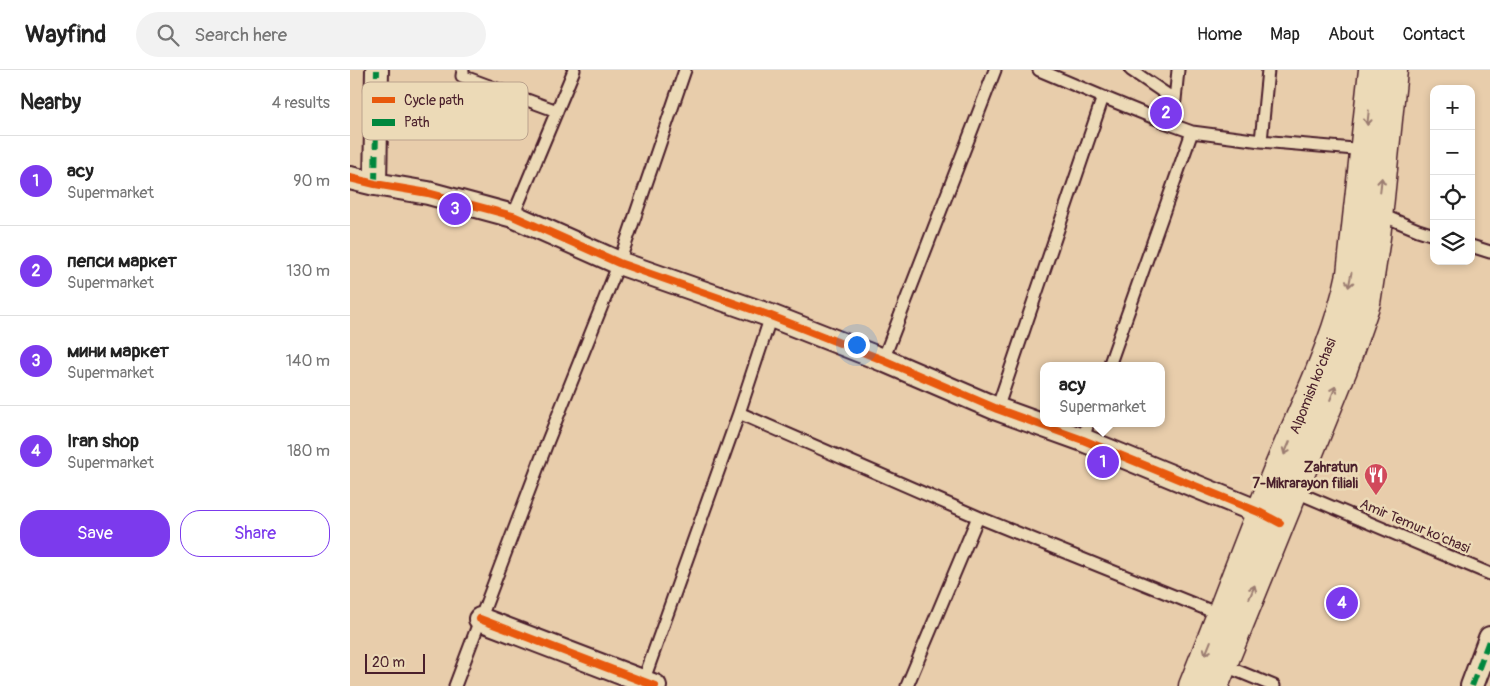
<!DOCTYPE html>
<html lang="en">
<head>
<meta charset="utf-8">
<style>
	body { margin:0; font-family:Pangolin,sans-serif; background:#f2f2f2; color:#222 }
	.controls { position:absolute; right:15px; top:15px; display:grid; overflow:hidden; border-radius:10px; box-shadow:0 2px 8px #0003 }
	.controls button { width:45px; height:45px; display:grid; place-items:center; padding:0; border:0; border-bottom:1px solid #e0e0e0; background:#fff; color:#222; font:25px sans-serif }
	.scale { position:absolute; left:15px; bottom:12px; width:60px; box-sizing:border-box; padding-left:5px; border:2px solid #4a1f2b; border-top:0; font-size:14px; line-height:18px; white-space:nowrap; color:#4a1f2b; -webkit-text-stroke:4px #ecdab7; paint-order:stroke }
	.you { position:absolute; left:506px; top:274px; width:18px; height:18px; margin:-12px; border:4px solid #fff; border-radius:50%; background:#1a73e8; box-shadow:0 0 0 8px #1a73e833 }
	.badge { display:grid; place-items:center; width:32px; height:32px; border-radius:50%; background:#7c3aed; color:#fff; font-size:16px; font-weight:700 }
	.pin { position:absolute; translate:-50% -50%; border:2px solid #fff; box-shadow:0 1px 5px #0006 }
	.popup { position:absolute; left:690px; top:292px; width:125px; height:65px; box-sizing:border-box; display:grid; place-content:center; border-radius:10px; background:#fff; filter:drop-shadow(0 1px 4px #0005); font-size:16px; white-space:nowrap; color:#767676 }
	.popup b { font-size:19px; color:#222 }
	.popup::after { content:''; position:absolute; left:50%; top:100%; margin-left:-10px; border:10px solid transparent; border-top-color:#fff }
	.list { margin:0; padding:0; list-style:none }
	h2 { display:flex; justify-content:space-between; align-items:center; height:65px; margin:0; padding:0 20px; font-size:21px }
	h2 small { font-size:16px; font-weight:400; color:#767676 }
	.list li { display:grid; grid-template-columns:32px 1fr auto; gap:15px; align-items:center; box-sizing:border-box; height:90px; padding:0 20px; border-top:1px solid #e0e0e0 }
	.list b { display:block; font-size:19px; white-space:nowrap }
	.list p { margin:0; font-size:16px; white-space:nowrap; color:#767676 }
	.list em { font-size:16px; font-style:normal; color:#767676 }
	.actions { display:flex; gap:10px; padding:15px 20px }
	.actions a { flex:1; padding:11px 0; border:1px solid #7c3aed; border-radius:20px; text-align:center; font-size:18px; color:#7c3aed }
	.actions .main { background:#7c3aed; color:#fff }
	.icon { flex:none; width:28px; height:28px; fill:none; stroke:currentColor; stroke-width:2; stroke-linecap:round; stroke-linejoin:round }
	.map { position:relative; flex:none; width:1140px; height:616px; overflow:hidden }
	header { display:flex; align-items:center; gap:30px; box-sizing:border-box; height:70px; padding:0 25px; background:#fff; border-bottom:1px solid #e0e0e0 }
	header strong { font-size:24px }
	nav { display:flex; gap:28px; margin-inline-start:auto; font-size:18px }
	.search { width:350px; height:45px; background:#f2f2f2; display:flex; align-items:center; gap:12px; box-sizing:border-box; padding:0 18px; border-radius:28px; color:#767676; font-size:19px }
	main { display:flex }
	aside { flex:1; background:#fff }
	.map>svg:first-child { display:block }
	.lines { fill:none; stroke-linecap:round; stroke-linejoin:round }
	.service-casing { stroke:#4a1f2b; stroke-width:15 }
	.minor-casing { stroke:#4a1f2b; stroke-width:26 }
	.secondary-casing { stroke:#4a1f2b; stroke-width:31 }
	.service { stroke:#ecdab7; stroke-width:11 }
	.minor { stroke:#ecdab7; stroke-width:22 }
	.secondary { stroke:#ecdab7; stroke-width:28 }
	.quiet { stroke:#00873e; stroke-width:6; stroke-dasharray:12 6; stroke-linecap:butt }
	.cycleway-casing { stroke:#ecdab7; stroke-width:11 }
	.cycleway { stroke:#e8590c; stroke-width:8 }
	.oneway { stroke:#9b7c71 }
	.labels { text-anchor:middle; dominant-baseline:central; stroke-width:5; stroke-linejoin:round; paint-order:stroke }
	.street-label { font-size:14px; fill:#4a1f2b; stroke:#ecdab7 }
	.poi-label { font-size:14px; font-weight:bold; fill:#4a1f2b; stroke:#ecdab7; text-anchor:end }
	.key { fill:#ecdab7; stroke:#bba28d; stroke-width:1 }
	.key-label { font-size:14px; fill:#4a1f2b }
</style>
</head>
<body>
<header>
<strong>Wayfind</strong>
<div class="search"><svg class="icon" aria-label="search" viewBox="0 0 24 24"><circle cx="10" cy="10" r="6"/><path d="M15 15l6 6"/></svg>Search here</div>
<nav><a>Home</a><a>Map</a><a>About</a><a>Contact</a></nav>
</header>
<main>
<aside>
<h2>Nearby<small>4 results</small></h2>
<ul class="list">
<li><span class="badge">1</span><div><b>асу</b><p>Supermarket</p></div><em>90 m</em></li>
<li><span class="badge">2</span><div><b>пепси маркет</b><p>Supermarket</p></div><em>130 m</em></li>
<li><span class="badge">3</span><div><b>мини маркет</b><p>Supermarket</p></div><em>140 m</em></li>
<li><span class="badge">4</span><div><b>Iran shop</b><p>Supermarket</p></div><em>180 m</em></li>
</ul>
<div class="actions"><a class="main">Save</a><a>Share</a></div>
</aside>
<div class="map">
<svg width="1140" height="616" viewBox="0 0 1140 616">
	<rect width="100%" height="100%" fill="#e8cdab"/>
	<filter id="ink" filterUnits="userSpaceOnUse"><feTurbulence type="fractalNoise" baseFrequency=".02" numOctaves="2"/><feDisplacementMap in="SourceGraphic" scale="10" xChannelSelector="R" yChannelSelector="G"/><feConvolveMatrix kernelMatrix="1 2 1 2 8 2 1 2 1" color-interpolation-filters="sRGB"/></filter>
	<g filter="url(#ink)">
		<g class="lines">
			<g class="service-casing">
				<path id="service" d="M 113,0 L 112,6 L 207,41
					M 689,0 L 753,27
					M 781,0 L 825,30
					M 817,53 L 825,30 L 828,0
					M 911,71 L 918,0
					M 1027,143 L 1068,160 L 1084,165
					M 163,146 L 224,0
					M 1121,176 L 1140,182
					M 421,246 L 389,343 L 628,447 L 557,616
					M 533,290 L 645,0
					M 759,296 L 842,62
					M 647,339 L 753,27 L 817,53 L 842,62 L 911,71 L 1016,80
					M 733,370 L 738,353
					M 944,421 L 1140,504
					M 628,447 L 871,545
					M 873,595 L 924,616
					M 293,612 L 389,343
					M 105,616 L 197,373 L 269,193 L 335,0"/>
			</g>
			<g class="minor-casing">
				<path id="minor" d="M 0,108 L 25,114 L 78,123 L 163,146 L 269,193 L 421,246 L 533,290 L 647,339 L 733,370 L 911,443 L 925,450
					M 25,114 L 27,0
					M 130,549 L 305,616
					M 1122,616 L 1140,568"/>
			</g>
			<g class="secondary-casing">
				<path id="secondary" d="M 843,616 C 870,549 895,481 922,414 C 949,345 986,278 1001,204 L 1023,0
					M 864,616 L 993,299 L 1016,233 L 1026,167 L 1043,0"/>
			</g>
			<use href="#service" class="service"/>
			<use href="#minor" class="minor"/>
			<use href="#secondary" class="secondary"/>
			<path class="quiet" d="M 25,114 L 27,0
				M 1122,616 L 1140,568"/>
			<g class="cycleway-casing">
				<path id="cycleway" d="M 0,108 L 25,114 L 78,123 L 163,146 L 269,193 L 421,246 L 533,290 L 647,339 L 733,370 L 911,443 L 930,453
					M 130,549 L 305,616"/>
			</g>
			<use href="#cycleway" class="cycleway"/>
		</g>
		<defs><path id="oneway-shaft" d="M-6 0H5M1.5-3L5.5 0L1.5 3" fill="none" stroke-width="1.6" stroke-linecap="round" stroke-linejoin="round" transform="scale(1.25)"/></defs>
		<g class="oneway">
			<use href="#oneway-shaft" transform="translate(1018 48) rotate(96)"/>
			<use href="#oneway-shaft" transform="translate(1031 115) rotate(-84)"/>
			<use href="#oneway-shaft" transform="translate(1000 210) rotate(101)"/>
			<use href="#oneway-shaft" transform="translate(983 323) rotate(-68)"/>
			<use href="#oneway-shaft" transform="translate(937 378) rotate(113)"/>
			<use href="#oneway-shaft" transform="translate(902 522) rotate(-68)"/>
			<use href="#oneway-shaft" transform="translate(858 578) rotate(112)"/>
		</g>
	</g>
	<defs>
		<g id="restaurant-pin" transform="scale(1.25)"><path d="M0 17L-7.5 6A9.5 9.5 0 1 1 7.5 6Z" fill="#d1495b" stroke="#ecdab7"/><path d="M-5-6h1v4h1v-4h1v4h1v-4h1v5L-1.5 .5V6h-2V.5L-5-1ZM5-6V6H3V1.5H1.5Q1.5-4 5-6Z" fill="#fff"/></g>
	</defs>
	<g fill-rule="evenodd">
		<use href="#restaurant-pin" x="1026" y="405"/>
	</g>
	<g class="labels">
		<g class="street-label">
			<text transform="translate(963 316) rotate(-68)">Alpomish ko'chasi</text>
			<text transform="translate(1065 456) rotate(23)">Amir Temur ko'chasi</text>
		</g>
		<g class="poi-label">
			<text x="1008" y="397">Zahratun<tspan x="1008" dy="16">7-Mikrarayon filiali</tspan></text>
		</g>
	</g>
	<rect x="12" y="12" width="166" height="58" rx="8" class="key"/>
	<rect x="22" y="27" width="23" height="6" fill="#e8590c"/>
	<rect x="22" y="49" width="23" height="7" fill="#00873e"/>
	<g class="key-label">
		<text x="54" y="35">Cycle path</text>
		<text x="54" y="57">Path</text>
	</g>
</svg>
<div class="controls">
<button>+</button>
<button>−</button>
<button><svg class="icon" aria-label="locate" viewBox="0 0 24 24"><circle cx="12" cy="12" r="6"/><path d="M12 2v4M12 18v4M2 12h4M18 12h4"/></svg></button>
<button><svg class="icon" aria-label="layers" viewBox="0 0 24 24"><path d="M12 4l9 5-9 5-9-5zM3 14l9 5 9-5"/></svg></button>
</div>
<div class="scale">20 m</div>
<div class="you"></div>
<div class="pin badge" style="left:753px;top:392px">1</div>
<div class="popup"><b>асу</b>Supermarket</div>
<div class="pin badge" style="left:816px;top:43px">2</div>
<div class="pin badge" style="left:105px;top:139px">3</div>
<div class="pin badge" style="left:992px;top:533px">4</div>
</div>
</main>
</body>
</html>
